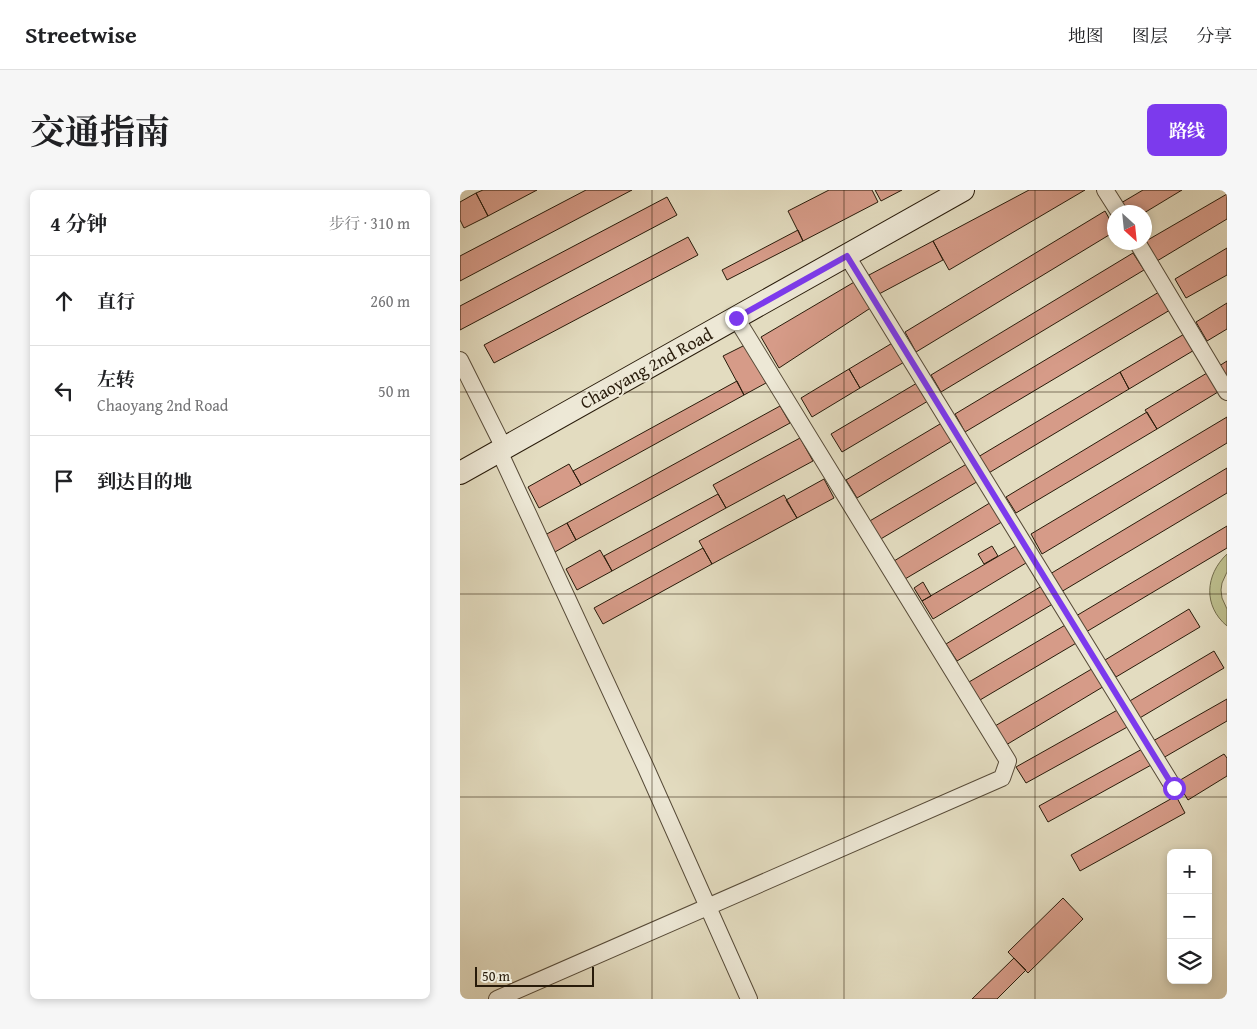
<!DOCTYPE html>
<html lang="zh">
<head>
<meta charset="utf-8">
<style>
	body { margin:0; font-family:"Gentium Book Plus","Noto Serif SC",serif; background:#f6f6f6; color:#202124 }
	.controls { position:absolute; right:15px; bottom:15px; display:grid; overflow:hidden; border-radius:8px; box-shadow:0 2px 8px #0003 }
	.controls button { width:45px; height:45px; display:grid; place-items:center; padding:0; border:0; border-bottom:1px solid #e0e0e0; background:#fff; color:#202124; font:25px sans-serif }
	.compass { position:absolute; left:647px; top:15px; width:45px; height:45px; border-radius:50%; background:#fff; box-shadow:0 2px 8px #0003; rotate:153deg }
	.scale { position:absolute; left:15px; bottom:12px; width:119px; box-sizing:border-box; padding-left:5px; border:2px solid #281b0a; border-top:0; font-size:14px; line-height:18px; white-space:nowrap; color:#281b0a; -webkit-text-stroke:4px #ede8d6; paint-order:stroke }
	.stop { position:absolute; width:15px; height:15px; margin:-11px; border:4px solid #7c3aed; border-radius:50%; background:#fff }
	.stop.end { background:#7c3aed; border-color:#fff; box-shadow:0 1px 5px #0008 }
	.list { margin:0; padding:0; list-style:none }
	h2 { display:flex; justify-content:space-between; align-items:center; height:65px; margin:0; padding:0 20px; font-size:21px }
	h2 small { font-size:16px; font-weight:400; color:#757577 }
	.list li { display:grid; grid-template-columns:32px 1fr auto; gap:15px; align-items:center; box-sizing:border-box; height:90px; padding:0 20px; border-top:1px solid #e0e0e0 }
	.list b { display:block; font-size:19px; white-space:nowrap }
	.list p { margin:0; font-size:16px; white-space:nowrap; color:#757577 }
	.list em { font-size:16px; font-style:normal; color:#757577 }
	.icon { flex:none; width:28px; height:28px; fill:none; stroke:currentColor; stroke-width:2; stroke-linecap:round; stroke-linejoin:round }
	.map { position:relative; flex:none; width:767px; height:809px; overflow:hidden; border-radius:8px }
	header { display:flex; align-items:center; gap:30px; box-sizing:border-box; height:70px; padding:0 25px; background:#fff; border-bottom:1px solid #e0e0e0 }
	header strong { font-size:24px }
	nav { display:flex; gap:28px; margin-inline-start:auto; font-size:18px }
	.intro { display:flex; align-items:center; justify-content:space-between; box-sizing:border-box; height:120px; padding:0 30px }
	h1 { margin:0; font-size:35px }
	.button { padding:12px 22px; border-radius:8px; background:#7c3aed; color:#fff; font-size:18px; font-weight:700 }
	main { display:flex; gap:30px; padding:0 30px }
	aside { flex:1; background:#fff; border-radius:8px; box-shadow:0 2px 8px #0003 }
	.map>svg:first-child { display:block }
	.pitch { fill:#bcbe8d; stroke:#726c4c }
	.building { fill:#d69b88; stroke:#281b0a }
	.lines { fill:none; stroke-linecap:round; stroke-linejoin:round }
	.street-casing { stroke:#574b38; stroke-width:18 }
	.secondary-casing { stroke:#281b0a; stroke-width:24 }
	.street { stroke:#ede8d6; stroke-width:16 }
	.secondary { stroke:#ede8d6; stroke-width:22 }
	.route { stroke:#7c3aed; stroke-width:6 }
	.grid { fill:none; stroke:#281b0a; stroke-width:1; stroke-opacity:0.55 }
	.labels { text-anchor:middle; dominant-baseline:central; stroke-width:4; stroke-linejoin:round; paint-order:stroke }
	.street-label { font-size:18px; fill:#281b0a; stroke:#ede8d6 }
</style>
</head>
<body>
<header>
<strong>Streetwise</strong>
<nav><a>地图</a><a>图层</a><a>分享</a></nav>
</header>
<div class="intro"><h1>交通指南</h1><a class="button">路线</a></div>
<main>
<aside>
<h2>4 分钟<small>步行 · 310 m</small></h2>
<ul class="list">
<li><svg class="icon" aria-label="ahead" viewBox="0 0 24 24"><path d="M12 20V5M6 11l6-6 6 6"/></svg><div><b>直行</b></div><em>260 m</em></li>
<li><svg class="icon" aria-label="left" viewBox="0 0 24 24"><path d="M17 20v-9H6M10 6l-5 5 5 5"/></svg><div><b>左转</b><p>Chaoyang 2nd Road</p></div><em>50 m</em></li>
<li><svg class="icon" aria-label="arrive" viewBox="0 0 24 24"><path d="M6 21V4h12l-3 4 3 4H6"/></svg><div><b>到达目的地</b></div></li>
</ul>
</aside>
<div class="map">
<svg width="767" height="809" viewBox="0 0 767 809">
	<rect width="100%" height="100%" fill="#e3dcc0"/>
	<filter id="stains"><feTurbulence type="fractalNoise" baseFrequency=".004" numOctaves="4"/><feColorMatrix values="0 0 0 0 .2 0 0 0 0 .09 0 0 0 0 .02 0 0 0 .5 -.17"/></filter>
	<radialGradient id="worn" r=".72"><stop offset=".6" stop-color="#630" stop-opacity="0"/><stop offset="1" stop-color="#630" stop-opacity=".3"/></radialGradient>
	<path class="pitch" d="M 767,364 L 767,382 L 762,393 L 761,400 L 762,408 L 767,419 L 767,436 C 743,416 745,385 767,364 Z"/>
	<path class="building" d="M 23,0 L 77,0 L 28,26 L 16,3 Z
		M 126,0 L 172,0 L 0,91 L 0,66 Z
		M 369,0 L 412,0 L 418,12 L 343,51 L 328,21 Z
		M 415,0 L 442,0 L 421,11 Z
		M 569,0 L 625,0 L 489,80 L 473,51 Z
		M 683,0 L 722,0 L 684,23 L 667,22 L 661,13 Z
		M 16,3 L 28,26 L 4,38 L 0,30 L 0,12 Z
		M 767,4 L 767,29 L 697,71 L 686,51 Z
		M 207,7 L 217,25 L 0,140 L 0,116 Z
		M 645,21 L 654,37 L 654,42 L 456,162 L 445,142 Z
		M 338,40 L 343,51 L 267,90 L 262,80 Z
		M 228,47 L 238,65 L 34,173 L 24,155 Z
		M 473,51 L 483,70 L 419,104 L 409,85 Z
		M 767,58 L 767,85 L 726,108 L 715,89 Z
		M 673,63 L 684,80 L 481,202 L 471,185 Z
		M 396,91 L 412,117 L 319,178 L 301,147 Z
		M 699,102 L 710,120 L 505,242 L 495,224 Z
		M 767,113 L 767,139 L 747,151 L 736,132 Z
		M 726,143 L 736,159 L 669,199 L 660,182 Z
		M 434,152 L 446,171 L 400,198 L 389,179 Z
		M 285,155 L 306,193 L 284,205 L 263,166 Z
		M 767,171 L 767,190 L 759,176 Z
		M 389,179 L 400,198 L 352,227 L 341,208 Z
		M 660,182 L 669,199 L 527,284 L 518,267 Z
		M 747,183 L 758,202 L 697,239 L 685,220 Z
		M 277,191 L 284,205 L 121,295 L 113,281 Z
		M 457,193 L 468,211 L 382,262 L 371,244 Z
		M 320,216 L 330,233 L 116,350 L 107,333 Z
		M 687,222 L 697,239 L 556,323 L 546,307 Z
		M 767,227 L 767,253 L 582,364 L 571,344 Z
		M 485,231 L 495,249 L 397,308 L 386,290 Z
		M 340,248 L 353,271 L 266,318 L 253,295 Z
		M 510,272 L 520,290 L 419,350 L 408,332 Z
		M 109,274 L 121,295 L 79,318 L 68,297 Z
		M 767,278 L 767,303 L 601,402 L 590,384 Z
		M 364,289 L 374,308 L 337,328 L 326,310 Z
		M 258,304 L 266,318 L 152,381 L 144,366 Z
		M 324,305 L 337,328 L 252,374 L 239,351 Z
		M 533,311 L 545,330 L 445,389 L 434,371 Z
		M 107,333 L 116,350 L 95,362 L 85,345 Z
		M 767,336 L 767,358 L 626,442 L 616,426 Z
		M 561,353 L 571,370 L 473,429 L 462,411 Z
		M 532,356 L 538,366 L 524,374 L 518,364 Z
		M 243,358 L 252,374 L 143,434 L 134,418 Z
		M 140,360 L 152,381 L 117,400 L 106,379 Z
		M 463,392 L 471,406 L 462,411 L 454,398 Z
		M 585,394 L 596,412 L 497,471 L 486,454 Z
		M 729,419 L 740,437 L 656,487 L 645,470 Z
		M 607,434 L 618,452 L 520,510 L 509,492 Z
		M 754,461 L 764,478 L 678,529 L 668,512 Z
		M 635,477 L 646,495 L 546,555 L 535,536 Z
		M 767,509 L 767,531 L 703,568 L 693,551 Z
		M 661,518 L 671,535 L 566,593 L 556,577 Z
		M 684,558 L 693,574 L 588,632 L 579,616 Z
		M 764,564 L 767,568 L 767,586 L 728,610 L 717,592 Z
		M 716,606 L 725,623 L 620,681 L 611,665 Z
		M 603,708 L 623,729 L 568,783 L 548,762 Z
		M 554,768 L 566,780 L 537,809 L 512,809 Z"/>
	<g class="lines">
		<g class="street-casing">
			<path id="street" d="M 645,0 L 659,22
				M 677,52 L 767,202
				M 387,66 L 714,598
				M 0,170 L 44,258
				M 39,261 L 186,578 L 289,809
				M 37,809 L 542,588 L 548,571 L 276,128"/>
		</g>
		<g class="secondary-casing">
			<path id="secondary" d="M 0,283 L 503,0"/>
		</g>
		<use href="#street" class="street"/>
		<use href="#secondary" class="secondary"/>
	</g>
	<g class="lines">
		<path class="route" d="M 276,128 L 387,66 L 714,598"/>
	</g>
	<path class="grid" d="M 192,0 L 192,809M 384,0 L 384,809M 575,0 L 575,809M 0,202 L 767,202M 0,404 L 767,404M 0,607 L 767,607"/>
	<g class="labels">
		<g class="street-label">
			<text transform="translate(186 178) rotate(-29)">Chaoyang 2nd Road</text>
		</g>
	</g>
	<rect width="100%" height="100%" filter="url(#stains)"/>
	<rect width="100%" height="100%" fill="url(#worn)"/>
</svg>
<div class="controls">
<button>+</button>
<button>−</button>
<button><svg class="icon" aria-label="layers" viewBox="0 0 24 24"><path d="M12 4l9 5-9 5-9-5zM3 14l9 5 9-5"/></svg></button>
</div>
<svg class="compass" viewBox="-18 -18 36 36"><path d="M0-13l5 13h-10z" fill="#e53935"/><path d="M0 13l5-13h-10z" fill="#757577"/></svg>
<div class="scale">50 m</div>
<div class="stop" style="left:714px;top:598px"></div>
<div class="stop end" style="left:276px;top:128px"></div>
</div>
</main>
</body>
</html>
